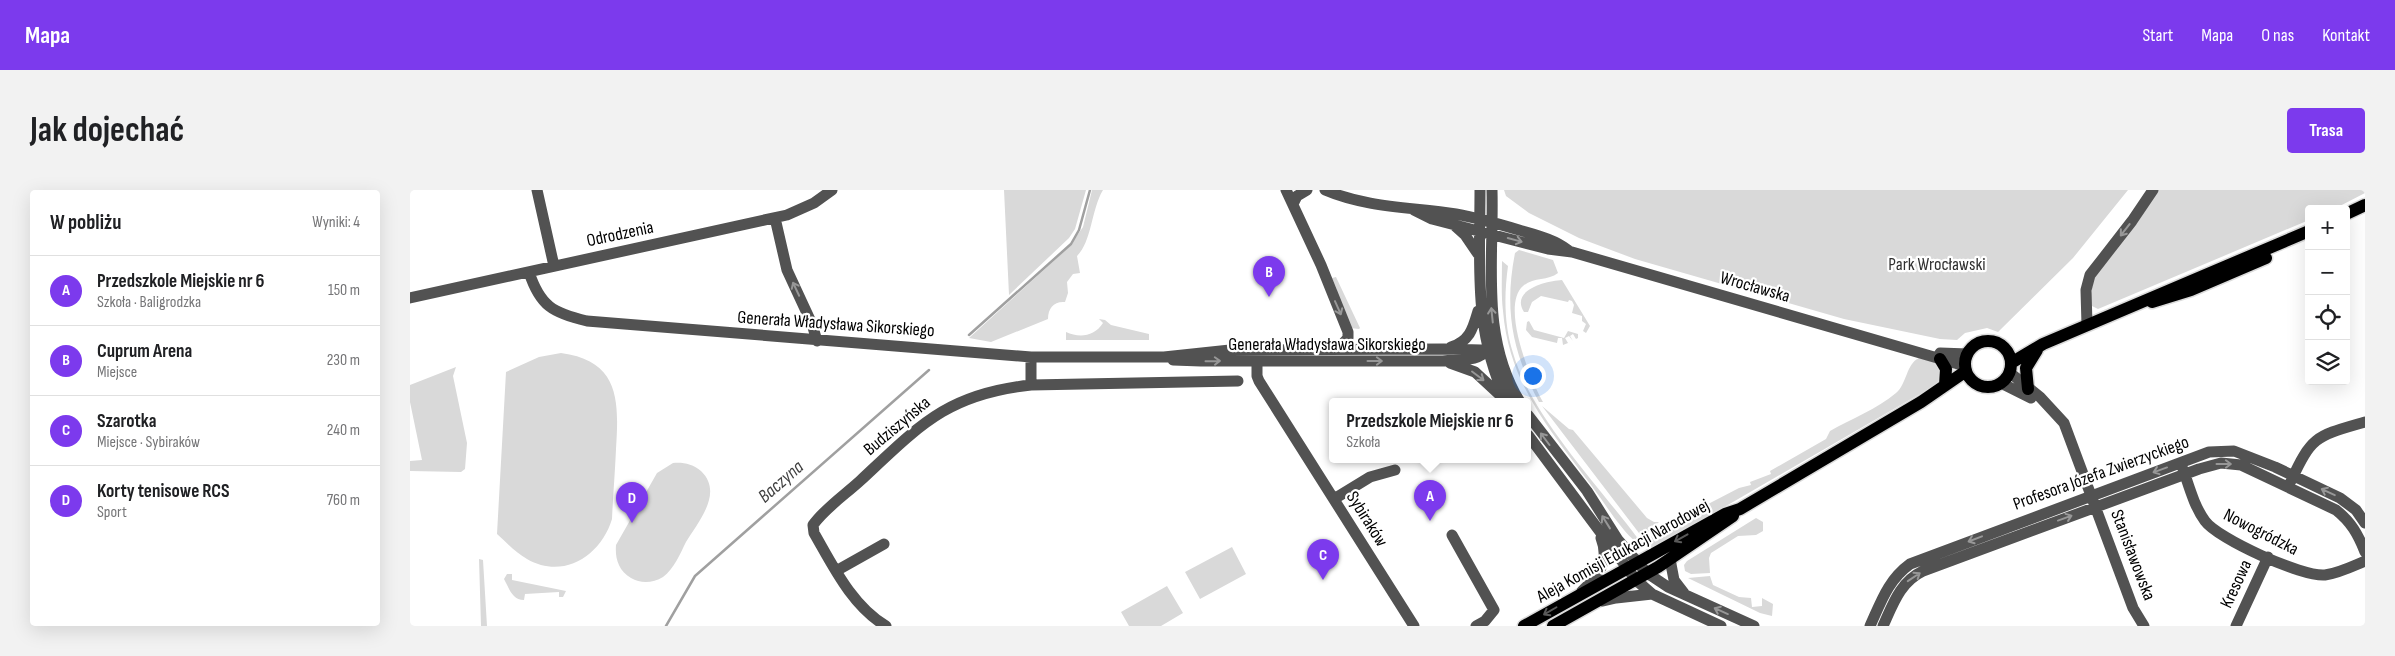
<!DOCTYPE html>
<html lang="pl">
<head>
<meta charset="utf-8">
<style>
	body { margin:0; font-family:"Sofia Sans Condensed",sans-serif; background:#f2f2f2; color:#202124 }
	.controls { position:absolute; right:15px; top:15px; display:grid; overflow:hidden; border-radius:5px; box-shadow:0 5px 20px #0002 }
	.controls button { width:45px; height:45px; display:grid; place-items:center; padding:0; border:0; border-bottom:1px solid #e0e0e0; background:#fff; color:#202124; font:25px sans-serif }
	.you { position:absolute; left:1122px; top:185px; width:18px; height:18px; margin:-12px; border:4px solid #fff; border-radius:50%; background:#1a73e8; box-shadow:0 0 0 8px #1a73e833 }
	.badge { display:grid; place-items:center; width:32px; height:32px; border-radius:50%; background:#7c3aed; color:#fff; font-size:16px; font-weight:700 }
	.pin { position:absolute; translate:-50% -41px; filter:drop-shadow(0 1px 2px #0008) }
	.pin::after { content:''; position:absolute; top:26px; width:18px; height:15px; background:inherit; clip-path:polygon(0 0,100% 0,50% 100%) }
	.popup { position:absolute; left:919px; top:208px; width:202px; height:65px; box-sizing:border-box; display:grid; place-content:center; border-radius:5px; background:#fff; filter:drop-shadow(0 1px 4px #0005); font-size:16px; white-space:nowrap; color:#757577 }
	.popup b { font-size:19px; color:#202124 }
	.popup::after { content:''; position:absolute; left:50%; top:100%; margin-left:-10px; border:10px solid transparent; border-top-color:#fff }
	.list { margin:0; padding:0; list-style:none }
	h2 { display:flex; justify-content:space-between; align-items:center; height:65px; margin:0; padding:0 20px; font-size:21px }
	h2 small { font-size:16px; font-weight:400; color:#757577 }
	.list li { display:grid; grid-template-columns:32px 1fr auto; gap:15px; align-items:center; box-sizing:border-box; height:70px; padding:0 20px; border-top:1px solid #e0e0e0 }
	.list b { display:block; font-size:19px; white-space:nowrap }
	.list p { margin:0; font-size:16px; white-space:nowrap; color:#757577 }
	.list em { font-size:16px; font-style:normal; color:#757577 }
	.icon { flex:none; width:28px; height:28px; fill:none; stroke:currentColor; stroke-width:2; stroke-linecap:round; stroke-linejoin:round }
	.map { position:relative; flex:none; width:1955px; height:436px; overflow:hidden; border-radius:5px }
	header { display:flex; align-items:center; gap:30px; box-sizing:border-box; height:70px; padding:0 25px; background:#7c3aed; color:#fff }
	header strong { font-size:24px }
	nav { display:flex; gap:28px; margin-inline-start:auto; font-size:18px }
	.intro { display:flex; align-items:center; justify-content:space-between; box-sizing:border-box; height:120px; padding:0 30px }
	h1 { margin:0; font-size:35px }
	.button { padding:12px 22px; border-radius:5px; background:#7c3aed; color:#fff; font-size:18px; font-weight:700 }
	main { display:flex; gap:30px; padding:0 30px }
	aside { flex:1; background:#fff; border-radius:5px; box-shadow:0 5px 20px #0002 }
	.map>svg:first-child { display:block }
	.green { fill:#d9d9d9 }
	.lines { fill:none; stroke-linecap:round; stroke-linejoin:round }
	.stream { stroke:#a0a0a0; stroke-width:2.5 }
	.major-casing { stroke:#dbdbdb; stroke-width:15 }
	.minor { stroke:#525252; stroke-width:11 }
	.major { stroke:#000; stroke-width:12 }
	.oneway { stroke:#979797 }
	.oneway2 { stroke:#595959 }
	.labels { text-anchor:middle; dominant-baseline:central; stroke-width:4.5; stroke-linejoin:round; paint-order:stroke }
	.street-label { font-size:18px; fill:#000; stroke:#fff }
	.park-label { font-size:18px; fill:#303030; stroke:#fff }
	.water-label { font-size:19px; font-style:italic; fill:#414141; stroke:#fff }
</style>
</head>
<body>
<header>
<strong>Mapa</strong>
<nav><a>Start</a><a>Mapa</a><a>O nas</a><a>Kontakt</a></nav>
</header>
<div class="intro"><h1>Jak dojechać</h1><a class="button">Trasa</a></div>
<main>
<aside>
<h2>W pobliżu<small>Wyniki: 4</small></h2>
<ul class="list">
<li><span class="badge">A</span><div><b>Przedszkole Miejskie nr 6</b><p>Szkoła · Baligrodzka</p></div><em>150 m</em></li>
<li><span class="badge">B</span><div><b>Cuprum Arena</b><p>Miejsce</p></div><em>230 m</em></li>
<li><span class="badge">C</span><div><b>Szarotka</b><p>Miejsce · Sybiraków</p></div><em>240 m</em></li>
<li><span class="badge">D</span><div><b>Korty tenisowe RCS</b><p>Sport</p></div><em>760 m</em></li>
</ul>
</aside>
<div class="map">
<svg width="1955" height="436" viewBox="0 0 1955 436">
	<rect width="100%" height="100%" fill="#fff"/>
	<path class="green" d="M 594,0 L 676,0 L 665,39 L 659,48 L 599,105 Z
		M 682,0 L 693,0 C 681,20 682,51 667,66 L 670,83 L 663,84 L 657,92 L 658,103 L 655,112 C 644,111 638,118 638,129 L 581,152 L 559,148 L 659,57 L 673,37 Z
		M 1094,0 L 1718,0 L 1663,68 L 1588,142 L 1577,138 L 1555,143 L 1547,150 L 1530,149 L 1434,129 L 1225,69 L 1169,48 L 1119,23 L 1096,6 Z
		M 1747,0 L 1955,0 L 1955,3 L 1924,19 L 1899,19 L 1899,30 L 1688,119 L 1682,116 L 1680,110 L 1684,85 Z
		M 1109,60 L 1143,70 L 1148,83 C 1138,91 1123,87 1113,96 C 1090,116 1121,191 1133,212 L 1129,212 C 1102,162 1094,119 1105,63 Z
		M 1092,71 L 1098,76 C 1094,105 1094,135 1103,163 C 1121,226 1189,296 1229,350 L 1226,352 C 1210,339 1194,312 1181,295 C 1139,239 1099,193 1093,121 C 1091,104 1092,87 1092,71 Z
		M 926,87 L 950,138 L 949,139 L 940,138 L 926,105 L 927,100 L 922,88 Z
		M 1152,90 L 1180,136 L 1176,143 L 1173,141 L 1176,134 L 1172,131 L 1172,126 L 1162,123 L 1164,115 L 1162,111 L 1159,110 L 1158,112 L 1131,106 L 1122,112 L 1118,122 L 1114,122 C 1100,100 1136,91 1152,90 Z
		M 689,129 L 695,130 L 701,135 L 739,144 L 739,150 L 656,150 L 656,142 C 669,148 684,147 693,133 Z
		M 1119,131 L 1124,140 L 1154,148 L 1158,141 L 1168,144 L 1168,148 L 1166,149 L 1163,144 L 1160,146 L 1163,151 L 1159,146 L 1155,148 L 1158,153 L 1153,155 L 1152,148 L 1148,148 L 1147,153 L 1122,147 L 1116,140 L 1117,132 Z
		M 151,163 C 210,171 209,211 206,259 C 205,282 203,306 202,329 C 191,366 153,390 117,369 C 106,363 97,353 87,344 L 96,182 L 129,167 Z
		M 1509,168 L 1524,171 L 1530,178 L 1530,191 L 1521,201 L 1508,205 L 1240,360 L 1237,351 L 1248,340 L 1329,298 L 1341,295 L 1340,292 L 1361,284 L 1360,281 L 1416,249 L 1420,241 C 1441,229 1467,219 1486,203 C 1497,194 1496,174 1509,168 Z
		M 46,177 L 43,186 L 57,253 L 55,279 L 51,282 L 0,281 L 0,271 L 12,270 L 0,212 L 0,195 Z
		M 1132,216 L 1159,239 L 1163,240 L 1237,328 L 1244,332 L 1249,332 L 1232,347 Z
		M 263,273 C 273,272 283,274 291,281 C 314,303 288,332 276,352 C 270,364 264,379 253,387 C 243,393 231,394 221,388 C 208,380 205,368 206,355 L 247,283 Z
		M 1346,328 L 1353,332 L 1353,341 L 1346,345 L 1328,346 L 1301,363 L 1299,368 L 1300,383 L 1281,384 L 1275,381 L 1274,375 L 1277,371 Z
		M 822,357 L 836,384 L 790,409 L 775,382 Z
		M 69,369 L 73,370 L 77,436 L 71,436 Z
		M 97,384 L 102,384 L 102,390 L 156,401 L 153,407 L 149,407 L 149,402 L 115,404 L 114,410 C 102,410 99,398 94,389 Z
		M 1300,386 L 1303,395 L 1329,407 L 1341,408 L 1342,417 L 1352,416 L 1352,408 L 1363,414 L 1362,426 L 1350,423 L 1278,388 Z
		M 757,396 L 773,423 L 751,436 L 719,436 L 711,422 Z"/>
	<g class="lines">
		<path class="stream" d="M 559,145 L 661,54 L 669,40 L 680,0
			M 256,436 L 285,386 L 519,180"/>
		<g class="major-casing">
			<path id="major" d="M 1936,24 L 1955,15
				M 1742,112 L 1781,100 L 1856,68
				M1555 174a23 23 0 1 1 46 0a23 23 0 1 1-46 0Z
				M 1530,169 L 1536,179 L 1535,195
				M 1601,173 L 1633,154 L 1899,41
				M 1618,199 L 1616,178 L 1627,160
				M 1114,436 L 1315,324 L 1330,319 L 1511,212 L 1556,181
				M 1143,436 L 1248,377 L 1323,326"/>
		</g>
		<path class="minor" d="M 127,0 L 144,76
			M 876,0 L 911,75 L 938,142 L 938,148 L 928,159
			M 915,0 C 957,18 1003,17 1046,24 C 1068,28 1089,34 1109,40 C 1126,45 1144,49 1158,60
			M 1070,0 C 1070,76 1063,141 1097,212
			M 1082,0 C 1084,72 1070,147 1110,212
			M 883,14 L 887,6 L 897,0
			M 1004,20 L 1022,29 L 1138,59 L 1162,62 L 1555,176
			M 365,28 L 377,80 L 402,134 L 407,151
			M 1045,36 L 1055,45 L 1068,64
			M 119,82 C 130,116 143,123 177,131 L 621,167 L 754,167 L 820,160 L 1034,159 L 1071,160 L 1078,162 L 1092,173
			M 0,108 L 377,25 L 404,13 L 422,0
			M 1677,135 L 1676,100 L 1680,85 L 1722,31 L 1743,0
			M 1041,157 C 1060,151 1063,138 1068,121
			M 847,163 L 847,186 L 849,191 L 1004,436
			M 1530,163 L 1558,164
			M 763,170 L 791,171 L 1033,171 C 1057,169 1073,173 1086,149
			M 1040,173 L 1065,182 L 1092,207
			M 1599,182 L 1630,207 L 1654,233 L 1723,418 L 1734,436
			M 1591,193 L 1621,208
			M 621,195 L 621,167
			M 1118,225 L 1177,301 L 1208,350 L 1237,383 L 1258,397 L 1344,436
			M 1118,245 L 1226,390 L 1242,404 L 1311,436
			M 1773,279 C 1779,296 1784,316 1795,331 C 1808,349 1892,387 1915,385 C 1929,383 1943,376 1955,371
			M 1881,291 C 1902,245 1907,246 1955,232
			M 924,309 L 960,287 L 985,280
			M 1042,345 L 1084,420 L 1075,431 L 1066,436
			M 1260,369 L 1264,390 L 1274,403
			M 426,381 L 474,354
			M 1172,401 C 1189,385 1200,371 1191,348
			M 1193,411 L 1206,408 L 1242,404
			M 476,436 C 442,416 423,376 404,343 L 403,335 C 415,318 436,304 451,290 C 510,235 537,204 621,195 L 828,191
			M 1460,436 C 1471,412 1478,390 1500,374 L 1799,262 L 1824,261 L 1865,277 L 1930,308 L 1946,320 L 1955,333
			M 1473,436 C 1483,414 1490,392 1513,381 L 1789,279 L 1811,273 L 1831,275 L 1926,320 C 1941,332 1948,344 1955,362
			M 1826,436 L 1858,367"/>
		<use href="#major" class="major"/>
	</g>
	<defs><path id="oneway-shaft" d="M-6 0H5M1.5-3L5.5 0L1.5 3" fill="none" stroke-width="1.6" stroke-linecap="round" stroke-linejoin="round" transform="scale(1.25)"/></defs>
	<g class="oneway">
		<use href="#oneway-shaft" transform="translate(1715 40) rotate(128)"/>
		<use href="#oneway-shaft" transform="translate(1105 50) rotate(15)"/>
		<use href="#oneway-shaft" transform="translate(386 99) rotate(-115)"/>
		<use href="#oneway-shaft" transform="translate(928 118) rotate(66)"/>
		<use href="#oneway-shaft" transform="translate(1082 125) rotate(-96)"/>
		<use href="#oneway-shaft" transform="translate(803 171) rotate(-1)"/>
		<use href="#oneway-shaft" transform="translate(965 171)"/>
		<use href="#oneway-shaft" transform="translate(1068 186) rotate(37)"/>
		<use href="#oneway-shaft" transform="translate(1135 249) rotate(-127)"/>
		<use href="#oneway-shaft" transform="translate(1814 274)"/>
		<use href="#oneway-shaft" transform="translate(1750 280) rotate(160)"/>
		<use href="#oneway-shaft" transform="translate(1918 302) rotate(-155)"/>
		<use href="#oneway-shaft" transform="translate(1655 328) rotate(-20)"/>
		<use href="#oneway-shaft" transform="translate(1196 332) rotate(-122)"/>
		<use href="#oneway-shaft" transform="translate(1565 349) rotate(159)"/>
		<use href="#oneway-shaft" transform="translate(1504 387) rotate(-34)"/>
		<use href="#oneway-shaft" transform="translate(1311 421) rotate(-156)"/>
	</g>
	<g class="oneway2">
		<use href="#oneway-shaft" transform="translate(1271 348) rotate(151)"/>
		<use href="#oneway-shaft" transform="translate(1140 421) rotate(150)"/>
	</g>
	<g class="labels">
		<g class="street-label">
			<text transform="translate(210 44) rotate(-12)">Odrodzenia</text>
			<text transform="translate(1345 97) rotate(16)">Wrocławska</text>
			<text transform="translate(426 134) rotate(4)">Generała Władysława Sikorskiego</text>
			<text x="917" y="154">Generała Władysława Sikorskiego</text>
			<text transform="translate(487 236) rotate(-40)">Budziszyńska</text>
			<text transform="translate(1691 283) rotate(-20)">Profesora Józefa Zwierzyckiego</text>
			<text transform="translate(957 329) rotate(58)">Sybiraków</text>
			<text transform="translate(1851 342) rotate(27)">Nowogródzka</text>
			<text transform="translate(1213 361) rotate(-29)">Aleja Komisji Edukacji Narodowej</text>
			<text transform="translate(1723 365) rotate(69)">Stanisławowska</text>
			<text transform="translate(1826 394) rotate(-65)">Kresowa</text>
		</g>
		<g class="park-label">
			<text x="1527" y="74">Park Wrocławski</text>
		</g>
		<g class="water-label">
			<text transform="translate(371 292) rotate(-41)">Baczyna</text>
		</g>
	</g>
</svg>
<div class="controls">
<button>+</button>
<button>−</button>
<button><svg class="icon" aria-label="locate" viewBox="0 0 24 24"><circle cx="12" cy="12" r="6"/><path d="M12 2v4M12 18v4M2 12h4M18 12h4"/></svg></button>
<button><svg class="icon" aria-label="layers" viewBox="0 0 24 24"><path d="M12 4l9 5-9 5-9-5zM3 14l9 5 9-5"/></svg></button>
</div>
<div class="you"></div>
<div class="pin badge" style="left:1020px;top:331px">A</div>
<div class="popup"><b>Przedszkole Miejskie nr 6</b>Szkoła</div>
<div class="pin badge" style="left:859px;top:107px">B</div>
<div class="pin badge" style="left:913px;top:390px">C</div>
<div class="pin badge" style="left:222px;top:333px">D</div>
</div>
</main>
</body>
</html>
